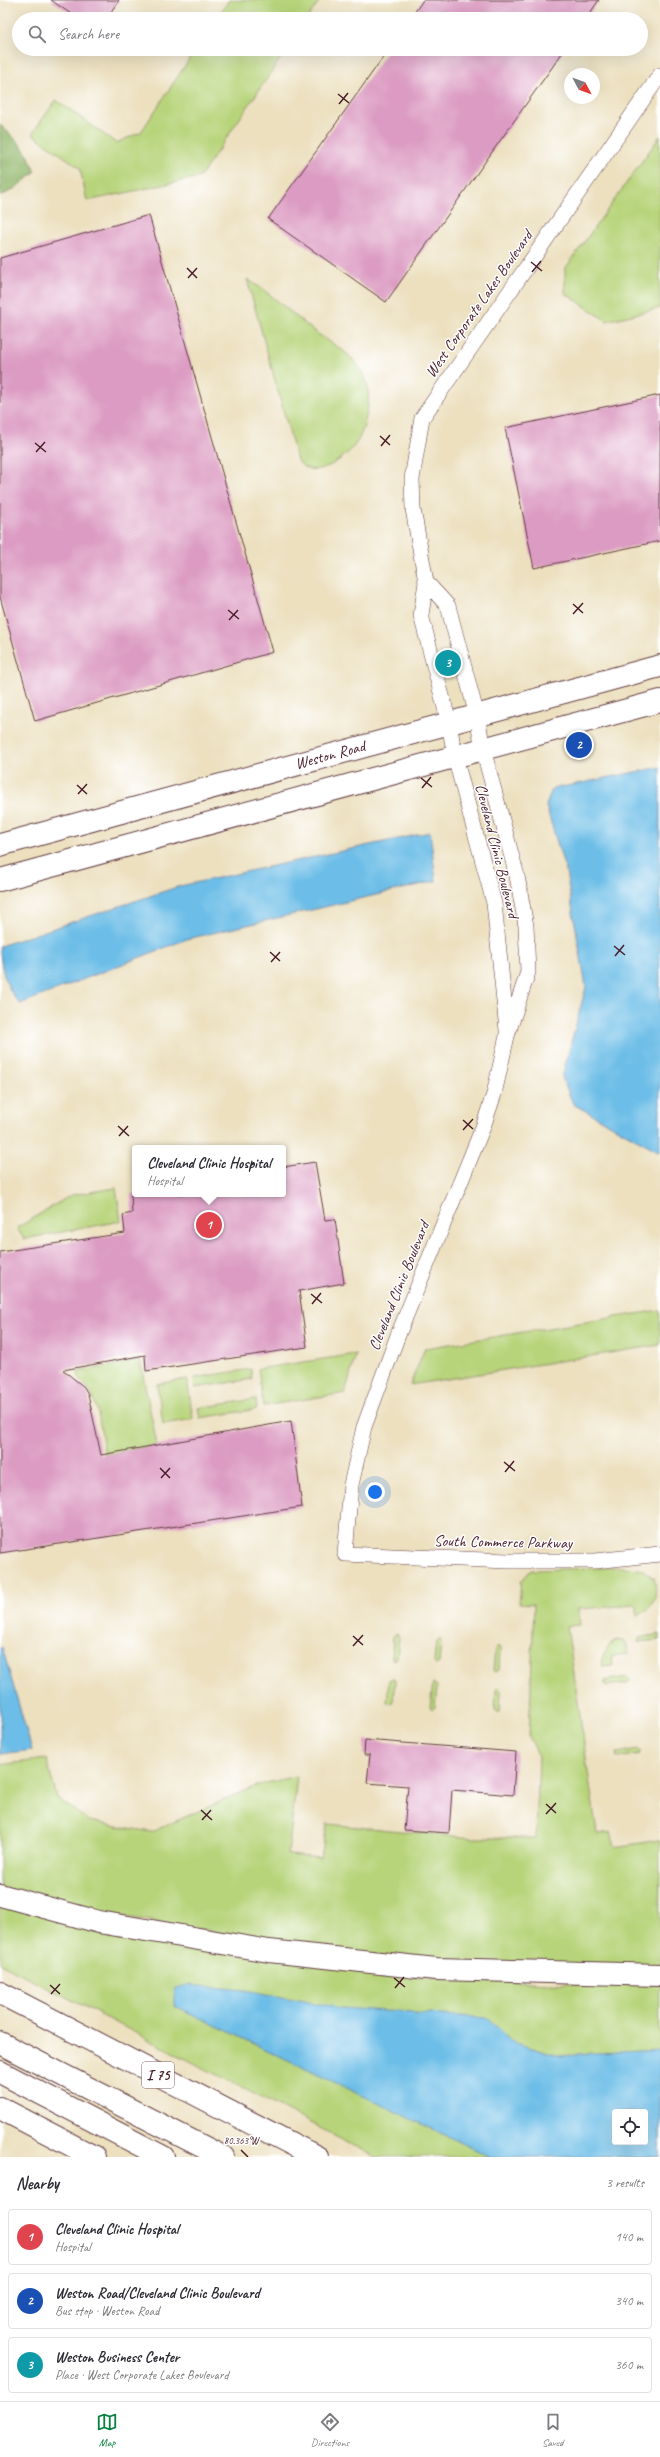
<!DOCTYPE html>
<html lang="en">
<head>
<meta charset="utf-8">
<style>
	body { margin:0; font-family:Caveat,sans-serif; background:#f7f7f7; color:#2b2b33 }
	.controls { position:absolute; right:12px; bottom:12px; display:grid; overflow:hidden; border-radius:4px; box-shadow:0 4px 16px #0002 }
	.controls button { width:36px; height:36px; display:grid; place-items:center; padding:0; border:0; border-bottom:1px solid #e1e1e2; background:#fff; color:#2b2b33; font:20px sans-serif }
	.compass { position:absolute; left:564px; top:68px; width:36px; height:36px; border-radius:50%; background:#fff; box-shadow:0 4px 16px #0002; rotate:131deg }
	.you { position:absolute; left:375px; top:1492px; width:14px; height:14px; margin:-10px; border:3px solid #fff; border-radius:50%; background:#1a73e8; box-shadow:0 0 0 6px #1a73e833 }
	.badge { display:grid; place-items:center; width:26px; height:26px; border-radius:50%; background:#0b8043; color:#fff; font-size:13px; font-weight:700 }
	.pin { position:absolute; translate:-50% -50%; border:2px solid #fff; box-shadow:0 1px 4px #0006 }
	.popup { position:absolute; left:132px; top:1145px; width:154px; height:52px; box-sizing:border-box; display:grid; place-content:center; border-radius:4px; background:#fff; filter:drop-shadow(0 1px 3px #0005); font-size:13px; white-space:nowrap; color:#7c7c81 }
	.popup b { font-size:15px; color:#2b2b33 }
	.popup::after { content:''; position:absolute; left:50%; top:100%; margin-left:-8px; border:8px solid transparent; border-top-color:#fff }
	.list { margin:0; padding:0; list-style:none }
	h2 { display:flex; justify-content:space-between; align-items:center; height:52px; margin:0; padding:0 16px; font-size:17px }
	h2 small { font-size:13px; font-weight:400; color:#7c7c81 }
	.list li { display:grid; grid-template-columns:26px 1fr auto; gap:12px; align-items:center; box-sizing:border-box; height:56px; margin:0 8px 8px; padding:0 8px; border:1px solid #e1e1e2; border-radius:4px }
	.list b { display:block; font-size:15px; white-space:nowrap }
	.list p { margin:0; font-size:13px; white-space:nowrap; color:#7c7c81 }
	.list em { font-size:13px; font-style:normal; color:#7c7c81 }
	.icon { flex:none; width:22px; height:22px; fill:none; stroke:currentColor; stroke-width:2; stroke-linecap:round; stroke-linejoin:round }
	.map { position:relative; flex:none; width:660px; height:2157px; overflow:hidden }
	.search { position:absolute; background:#fff; box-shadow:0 4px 16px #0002; left:12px; right:12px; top:12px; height:44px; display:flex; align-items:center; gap:10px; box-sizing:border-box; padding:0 14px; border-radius:22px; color:#7c7c81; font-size:15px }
	.sheet { height:244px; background:#fff }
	nav { display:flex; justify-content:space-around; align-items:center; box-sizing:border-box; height:56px; border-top:1px solid #e1e1e2; background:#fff; font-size:11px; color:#7c7c81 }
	nav a { display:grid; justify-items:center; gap:2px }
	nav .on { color:#0b8043 }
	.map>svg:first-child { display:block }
	.green { fill:#b7d47a; stroke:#807a52; fill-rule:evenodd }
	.forest { fill:#91b66a; stroke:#6e6a4a }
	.water { fill:#6cbde7; stroke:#5b6e89; fill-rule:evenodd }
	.building { fill:#dc9bc2 }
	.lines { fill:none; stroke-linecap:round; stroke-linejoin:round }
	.street-casing { stroke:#623c41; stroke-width:16 }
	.secondary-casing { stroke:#623c41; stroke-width:24 }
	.highway-casing { stroke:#623c41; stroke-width:24 }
	.street { stroke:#fff; stroke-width:15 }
	.secondary { stroke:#fff; stroke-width:22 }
	.highway { stroke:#fff; stroke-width:22 }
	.ticks { fill:none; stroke:#4a1f2b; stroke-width:1.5 }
	.labels { text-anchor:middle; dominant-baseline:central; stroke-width:3; stroke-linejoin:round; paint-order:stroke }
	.shield { fill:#fff; stroke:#80626b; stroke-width:1 }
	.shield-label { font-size:15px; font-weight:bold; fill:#4a1f2b }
	.street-label { font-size:16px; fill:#4a1f2b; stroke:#fff }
	.ticks-label { font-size:10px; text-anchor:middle; fill:#4a1f2b; stroke:#fff; stroke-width:3; stroke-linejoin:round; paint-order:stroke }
</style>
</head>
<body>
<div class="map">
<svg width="660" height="2157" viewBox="0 0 660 2157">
	<rect width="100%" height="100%" fill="#fff"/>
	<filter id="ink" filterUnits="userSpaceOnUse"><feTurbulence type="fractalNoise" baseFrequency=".025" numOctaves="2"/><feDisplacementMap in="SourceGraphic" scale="8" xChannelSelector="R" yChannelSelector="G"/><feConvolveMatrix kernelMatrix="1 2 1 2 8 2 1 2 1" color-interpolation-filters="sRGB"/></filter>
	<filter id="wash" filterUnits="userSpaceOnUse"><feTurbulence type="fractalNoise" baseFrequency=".012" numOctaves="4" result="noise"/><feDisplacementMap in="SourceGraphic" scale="16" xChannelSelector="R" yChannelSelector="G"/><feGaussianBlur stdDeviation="0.9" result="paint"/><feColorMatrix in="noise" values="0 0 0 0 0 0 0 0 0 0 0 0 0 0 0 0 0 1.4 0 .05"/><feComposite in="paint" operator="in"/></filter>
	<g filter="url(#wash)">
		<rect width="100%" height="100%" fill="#ece0bf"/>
		<path class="green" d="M 229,0 L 320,0 L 307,19 L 216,19 Z
			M 196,49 L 287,49 L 200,177 L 87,201 L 80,168 L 32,134 L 56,100 L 116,143 L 141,132 Z
			M 660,136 L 660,308 L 607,321 L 565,293 L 565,269 Z
			M 247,279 C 272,294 291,313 314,331 C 334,346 356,354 366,380 C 372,397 366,427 357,442 C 348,456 323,475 306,468 C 302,467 299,462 297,460 Z
			M 116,1188 L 121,1221 L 24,1239 L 17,1228 L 71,1195 Z
			M 660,1310 L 660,1345 L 410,1385 L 425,1348 Z
			M 356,1354 L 345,1393 L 263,1406 L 258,1369 Z
			M 140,1360 L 157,1445 L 105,1455 C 100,1431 100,1396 80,1380 L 78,1372 Z
			M 251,1369 L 252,1379 L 195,1388 L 194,1378 Z
			M 187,1379 L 193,1419 L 163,1424 L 157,1384 Z
			M 256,1399 L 257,1409 L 200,1418 L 198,1408 Z
			M 624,1567 L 643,1570 L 654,1578 C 658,1595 655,1608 637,1616 L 637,1605 L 578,1609 L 580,1625 L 567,1626 L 597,1834 L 611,1832 L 615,1847 L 660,1840 L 660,1967 L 486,1964 L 327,1951 L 108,1914 L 0,1887 L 0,1765 L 46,1759 L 57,1798 L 89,1821 L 151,1832 L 258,1785 L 297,1776 L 288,1855 L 321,1858 L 327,1824 L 473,1838 L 536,1838 L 539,1756 L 529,1737 L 534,1604 L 519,1603 L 521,1581 L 531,1570 Z
			M 397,1634 L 399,1637 L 397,1658 L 394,1660 L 392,1658 L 393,1636 Z
			M 660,1634 L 660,1640 L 638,1642 L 639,1638 Z
			M 439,1639 L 441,1642 L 439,1663 L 436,1665 L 434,1663 L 436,1641 Z
			M 618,1640 L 626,1642 L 629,1654 L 612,1656 L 613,1666 L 603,1667 C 600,1655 607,1645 618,1640 Z
			M 498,1646 L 500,1649 L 499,1670 L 496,1672 L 493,1670 L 495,1649 Z
			M 627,1677 L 630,1680 L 628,1683 L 607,1686 L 605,1685 L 605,1681 Z
			M 393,1678 L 395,1681 L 393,1702 L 390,1704 L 387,1702 L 389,1680 Z
			M 433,1683 L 437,1686 L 435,1707 L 432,1709 L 430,1707 Z
			M 498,1687 L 501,1690 L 500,1711 L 497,1713 L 495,1711 L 496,1690 Z
			M 638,1749 L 641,1751 L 639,1754 L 618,1758 L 616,1756 L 617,1753 Z
			M 0,1903 L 394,1975 L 569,1984 L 660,1984 L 660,2157 L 376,2157 L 0,1963 ZM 615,2112 L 645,2112 L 645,2142 L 615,2142 Z"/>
		<path class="forest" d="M 0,125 C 16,139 29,151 35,172 L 13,190 L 0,196 Z"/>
		<path class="water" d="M 660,767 L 660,1152 L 573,1104 L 562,1077 L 586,987 L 566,872 L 546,806 L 552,789 Z
			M 430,832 L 436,881 L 187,939 L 20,1004 C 6,989 0,967 0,946 L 180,886 Z
			M 2,1647 L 32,1750 L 0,1754 L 0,1648 Z
			M 189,1985 L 245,1990 L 341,2008 L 487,2018 L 515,2043 L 556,2055 L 660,2050 L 660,2157 L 491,2157 L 175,2006 L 175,1988 ZM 615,2112 L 645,2112 L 645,2142 L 615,2142 Z"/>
		<g id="blocks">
			<path class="building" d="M 51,0 L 119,0 L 106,19 L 78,19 Z
				M 423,0 L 599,0 L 586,19 L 410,19 Z
				M 389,49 L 565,49 L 386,302 L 268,219 Z
				M 149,215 L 273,652 L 35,721 L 0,597 L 0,258 Z
				M 660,395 L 660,541 L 534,568 L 505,428 Z
				M 315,1162 L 325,1220 L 335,1219 L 344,1283 L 299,1291 L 307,1347 L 146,1371 L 145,1355 L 63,1370 L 84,1387 L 88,1394 L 101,1455 L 291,1421 L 302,1507 L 0,1553 L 0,1252 L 125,1233 L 123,1215 L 132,1213 L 131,1194 L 283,1194 L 283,1167 Z
				M 365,1740 L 516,1752 L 513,1795 L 452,1790 L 449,1833 L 404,1830 L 408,1786 L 367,1783 L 370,1755 L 364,1755 Z"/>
		</g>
	</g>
	<g filter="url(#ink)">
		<use href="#blocks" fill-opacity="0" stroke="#623c41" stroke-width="1"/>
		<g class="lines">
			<g class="street-casing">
				<path id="street" d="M 426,582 L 448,606 L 477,716 L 483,749 L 517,876 L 526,926 L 528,972 L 507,1036 L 494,1094 L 483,1127 L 398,1335 L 364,1427 L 351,1485 L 345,1554 L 508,1561 L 595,1561 L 660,1554
					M 507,1030 L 494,903 L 455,757 L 449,723 L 421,615 L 426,582 L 413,509 L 412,479 L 422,418 L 660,75"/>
			</g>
			<g class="secondary-casing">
				<path id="secondary" d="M 0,845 L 660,666
					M 0,880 L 660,701"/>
			</g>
			<g class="highway-casing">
				<path id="highway" d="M 0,1895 L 99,1922 L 269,1951 L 436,1969 L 660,1975
					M 0,1993 L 317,2157
					M 0,2043 L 223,2157
					M 0,2072 L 163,2157
					M 0,2108 L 94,2157"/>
			</g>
			<use href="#street" class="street"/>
			<use href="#secondary" class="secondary"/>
			<use href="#highway" class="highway"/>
		</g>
	</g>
	<path class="ticks" d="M 338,94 L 349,103M 339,104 L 348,93M 531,262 L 542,271M 187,268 L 197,278M 532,272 L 541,261M 188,278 L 197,268M 380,436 L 390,445M 35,443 L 46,452M 381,446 L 390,435M 36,452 L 45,442M 573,604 L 583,613M 228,610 L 239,619M 573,614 L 583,603M 229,620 L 238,610M 421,778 L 432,787M 77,785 L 87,794M 422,788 L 431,777M 78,794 L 87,784M 614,946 L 625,955M 270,952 L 280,961M 615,956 L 624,945M 271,962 L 280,952M 463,1120 L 473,1129M 118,1126 L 129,1136M 463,1130 L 473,1119M 119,1136 L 128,1126M 311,1294 L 322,1303M 312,1304 L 321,1293M 504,1462 L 515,1471M 160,1468 L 170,1478M 505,1472 L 514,1461M 161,1478 L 170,1468M 353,1636 L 363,1645M 353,1646 L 363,1635M 546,1804 L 556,1813M 201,1810 L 212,1820M 546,1814 L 556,1803M 202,1820 L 211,1810M 394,1978 L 405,1987M 50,1985 L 60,1994M 395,1988 L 404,1977M 51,1994 L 60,1984M 241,2150 L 248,2157"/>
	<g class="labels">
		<rect class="shield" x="142" y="2062" width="32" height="26" rx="3"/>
		<g class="shield-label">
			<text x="158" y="2075">I 75</text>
		</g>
		<g class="street-label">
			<text transform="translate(479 304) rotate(-55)">West Corporate Lakes Boulevard</text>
			<text transform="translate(330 755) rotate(-15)">Weston Road</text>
			<text transform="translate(497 851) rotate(76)">Cleveland Clinic Boulevard</text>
			<text transform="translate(399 1286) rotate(-68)">Cleveland Clinic Boulevard</text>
			<text transform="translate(503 1542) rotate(1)">South Commerce Parkway</text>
		</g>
	</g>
	<g class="ticks-label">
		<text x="241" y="2144">80.363°W</text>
	</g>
</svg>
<div class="controls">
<button><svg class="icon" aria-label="locate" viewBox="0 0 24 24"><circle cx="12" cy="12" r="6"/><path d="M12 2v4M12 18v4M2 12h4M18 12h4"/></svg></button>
</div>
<svg class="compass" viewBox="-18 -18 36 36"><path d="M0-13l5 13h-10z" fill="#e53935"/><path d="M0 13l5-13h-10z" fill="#7c7c81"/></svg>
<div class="you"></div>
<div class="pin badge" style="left:209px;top:1225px;background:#e0444e">1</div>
<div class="popup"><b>Cleveland Clinic Hospital</b>Hospital</div>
<div class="pin badge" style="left:579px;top:745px;background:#1a4fb4">2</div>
<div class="pin badge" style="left:448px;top:663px;background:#0f9aa8">3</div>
<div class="search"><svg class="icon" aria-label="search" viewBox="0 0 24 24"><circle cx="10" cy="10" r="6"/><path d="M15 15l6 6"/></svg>Search here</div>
</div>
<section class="sheet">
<h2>Nearby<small>3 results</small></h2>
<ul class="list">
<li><span class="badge" style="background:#e0444e">1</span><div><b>Cleveland Clinic Hospital</b><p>Hospital</p></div><em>140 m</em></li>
<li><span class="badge" style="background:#1a4fb4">2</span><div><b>Weston Road/Cleveland Clinic Boulevard</b><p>Bus stop · Weston Road</p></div><em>340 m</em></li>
<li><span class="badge" style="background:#0f9aa8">3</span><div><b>Weston Business Center</b><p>Place · West Corporate Lakes Boulevard</p></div><em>360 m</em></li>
</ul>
</section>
<nav>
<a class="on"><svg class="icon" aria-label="map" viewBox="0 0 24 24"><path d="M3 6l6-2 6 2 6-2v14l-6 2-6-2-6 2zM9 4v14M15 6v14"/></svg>Map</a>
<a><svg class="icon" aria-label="directions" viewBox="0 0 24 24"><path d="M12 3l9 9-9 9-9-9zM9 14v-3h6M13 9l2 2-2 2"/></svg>Directions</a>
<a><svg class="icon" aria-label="saved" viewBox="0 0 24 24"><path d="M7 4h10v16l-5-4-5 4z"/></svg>Saved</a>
</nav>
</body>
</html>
